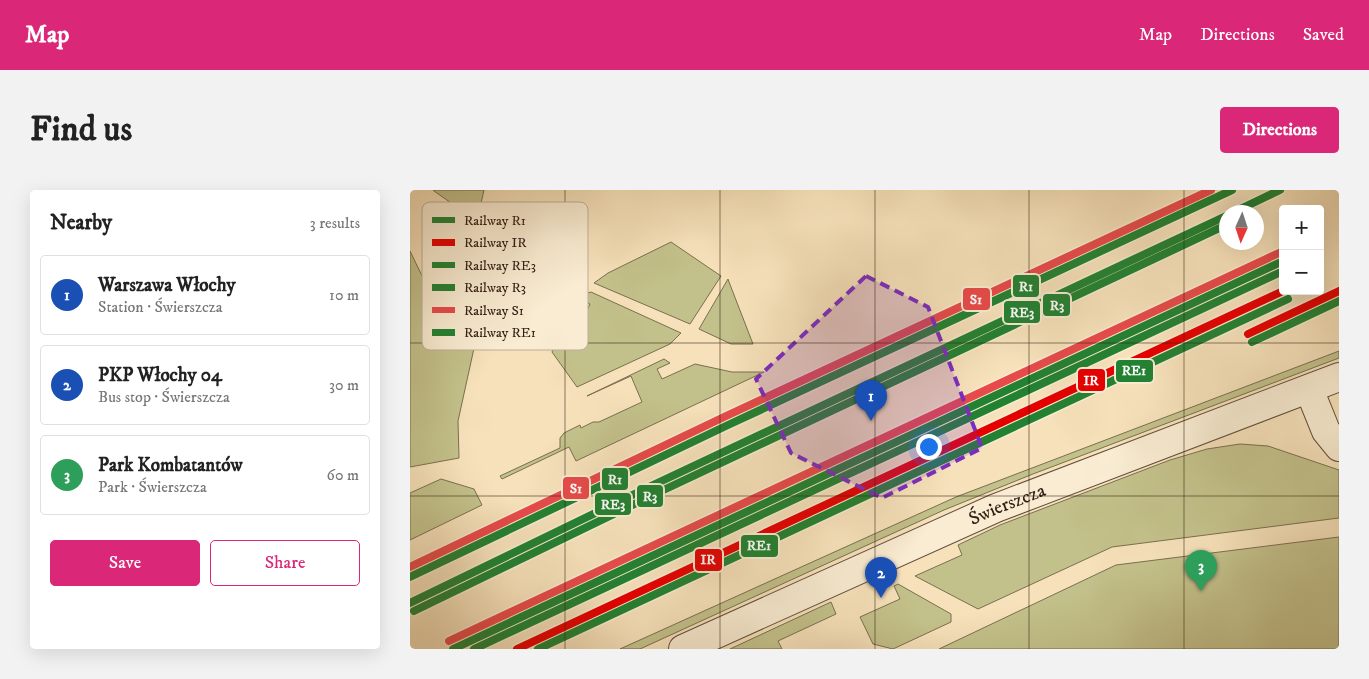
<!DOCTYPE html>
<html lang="en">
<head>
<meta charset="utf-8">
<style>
	body { margin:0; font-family:"IM FELL DW Pica",serif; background:#f2f2f2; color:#222 }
	.controls { position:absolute; right:15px; top:15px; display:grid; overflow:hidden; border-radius:5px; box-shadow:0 5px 20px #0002 }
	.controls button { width:45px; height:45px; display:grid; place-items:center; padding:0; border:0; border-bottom:1px solid #e0e0e0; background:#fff; color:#222; font:25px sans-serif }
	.compass { position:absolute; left:809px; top:15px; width:45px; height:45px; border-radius:50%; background:#fff; box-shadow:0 5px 20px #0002; rotate:183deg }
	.you { position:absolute; left:518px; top:256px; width:18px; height:18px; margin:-12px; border:4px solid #fff; border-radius:50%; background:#1a73e8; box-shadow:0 0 0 8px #1a73e833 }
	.badge { display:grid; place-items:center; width:32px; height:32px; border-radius:50%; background:#db2777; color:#fff; font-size:16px; font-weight:700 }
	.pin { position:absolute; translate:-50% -41px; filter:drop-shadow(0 1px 2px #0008) }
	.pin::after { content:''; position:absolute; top:26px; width:18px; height:15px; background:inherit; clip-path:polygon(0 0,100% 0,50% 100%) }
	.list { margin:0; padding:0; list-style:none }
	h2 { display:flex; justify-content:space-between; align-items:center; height:65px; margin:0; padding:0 20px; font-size:21px }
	h2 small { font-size:16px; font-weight:400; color:#767676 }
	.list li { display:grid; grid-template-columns:32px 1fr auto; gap:15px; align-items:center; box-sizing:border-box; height:80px; margin:0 10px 10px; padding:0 10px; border:1px solid #e0e0e0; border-radius:5px }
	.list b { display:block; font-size:19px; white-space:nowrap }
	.list p { margin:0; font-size:16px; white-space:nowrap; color:#767676 }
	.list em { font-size:16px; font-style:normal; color:#767676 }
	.actions { display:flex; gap:10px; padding:15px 20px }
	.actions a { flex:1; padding:11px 0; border:1px solid #db2777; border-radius:5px; text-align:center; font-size:18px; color:#db2777 }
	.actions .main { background:#db2777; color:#fff }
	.map { position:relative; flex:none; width:929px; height:459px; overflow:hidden; border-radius:5px }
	header { display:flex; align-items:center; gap:30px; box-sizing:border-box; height:70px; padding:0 25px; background:#db2777; color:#fff }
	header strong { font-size:24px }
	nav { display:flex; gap:28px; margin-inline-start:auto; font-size:18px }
	.intro { display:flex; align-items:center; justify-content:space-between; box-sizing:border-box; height:120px; padding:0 30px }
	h1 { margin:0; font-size:35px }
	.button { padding:12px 22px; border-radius:5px; background:#db2777; color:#fff; font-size:18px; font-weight:700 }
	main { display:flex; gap:30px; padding:0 30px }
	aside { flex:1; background:#fff; border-radius:5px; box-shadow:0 5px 20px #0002 }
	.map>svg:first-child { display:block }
	.green { fill:#c3c18b; stroke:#7a6f50 }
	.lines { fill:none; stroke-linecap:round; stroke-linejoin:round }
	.tertiary-casing { stroke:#624e3e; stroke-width:30 }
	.tertiary { stroke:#f9ecd2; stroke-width:28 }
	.rail-1-casing { stroke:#f9ecd2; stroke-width:11 }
	.rail-2-casing { stroke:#f9ecd2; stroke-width:11 }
	.rail-3-casing { stroke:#f9ecd2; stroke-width:11 }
	.rail-4-casing { stroke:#f9ecd2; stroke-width:11 }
	.rail-5-casing { stroke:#f9ecd2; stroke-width:11 }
	.rail-6-casing { stroke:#f9ecd2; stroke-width:11 }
	.rail-1 { stroke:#238132; stroke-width:8 }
	.rail-2 { stroke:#e50000; stroke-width:8 }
	.rail-3 { stroke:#238132; stroke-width:8 }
	.rail-4 { stroke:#238132; stroke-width:8 }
	.rail-5 { stroke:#e74a4a; stroke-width:8 }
	.rail-6 { stroke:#238132; stroke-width:8 }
	.marked { fill:#7b2cbf; fill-opacity:0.2; stroke:#7b2cbf; stroke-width:4; stroke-dasharray:10 6; stroke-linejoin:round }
	.grid { fill:none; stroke:#311d14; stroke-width:1; stroke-opacity:0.55 }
	.labels { text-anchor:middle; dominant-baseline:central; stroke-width:4; stroke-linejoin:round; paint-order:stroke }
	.street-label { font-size:19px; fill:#311d14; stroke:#f9ecd2 }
	.key { fill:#f9ecd2; stroke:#bdae99; stroke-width:1 }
	.key-label { font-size:14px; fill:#311d14 }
	.line-badge { stroke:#f9ecd2; stroke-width:2 }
	.badge-label { font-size:14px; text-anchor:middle; font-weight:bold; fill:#fff }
</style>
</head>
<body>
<header>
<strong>Map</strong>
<nav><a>Map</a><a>Directions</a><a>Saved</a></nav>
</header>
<div class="intro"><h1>Find us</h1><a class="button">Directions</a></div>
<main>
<aside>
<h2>Nearby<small>3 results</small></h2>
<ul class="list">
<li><span class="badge" style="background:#1a4fb4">1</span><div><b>Warszawa Włochy</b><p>Station · Świerszcza</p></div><em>10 m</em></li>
<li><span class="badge" style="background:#1a4fb4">2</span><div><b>PKP Włochy 04</b><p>Bus stop · Świerszcza</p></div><em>30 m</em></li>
<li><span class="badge" style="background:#2e9e5b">3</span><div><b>Park Kombatantów</b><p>Park · Świerszcza</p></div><em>60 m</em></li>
</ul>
<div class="actions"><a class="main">Save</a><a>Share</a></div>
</aside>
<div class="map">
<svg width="929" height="459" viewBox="0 0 929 459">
	<rect width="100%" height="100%" fill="#f6e1ba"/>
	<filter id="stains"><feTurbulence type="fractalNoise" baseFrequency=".004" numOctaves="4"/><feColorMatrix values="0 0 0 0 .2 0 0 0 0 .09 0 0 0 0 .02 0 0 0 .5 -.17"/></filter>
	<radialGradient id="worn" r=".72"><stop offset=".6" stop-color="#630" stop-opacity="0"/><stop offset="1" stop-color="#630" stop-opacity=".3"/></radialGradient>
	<path class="green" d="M 23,0 L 74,0 L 67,31 L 24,1 Z
		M 261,52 L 311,86 L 280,134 L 184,93 L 198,83 Z
		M 0,61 L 28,119 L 70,131 L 48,231 L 49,268 L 0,277 Z
		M 318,89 L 319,92 L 343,154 L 321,154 L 289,139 Z
		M 181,102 L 271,143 L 260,154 L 167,197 L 142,162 L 156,129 L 170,135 L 180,114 L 166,107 Z
		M 929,161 L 929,168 L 623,284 L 534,320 L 230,459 L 210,459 L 546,307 Z
		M 254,169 L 260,173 L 247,179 L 252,189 L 285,174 L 322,182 L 354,182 L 166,271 L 159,257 L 92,289 L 90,286 L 150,258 L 150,248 L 154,243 L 170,235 L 171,238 L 183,232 L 189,232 L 232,212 L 221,186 L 177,206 Z
		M 830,254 L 858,256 L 929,280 L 929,328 L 702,357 L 568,419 L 505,386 L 552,365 L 548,355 L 590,335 L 760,270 L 797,259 Z
		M 31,289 L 64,299 L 72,315 L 0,350 L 0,303 Z
		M 929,347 L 929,459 L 529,459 L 706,375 Z
		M 488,394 L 541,424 L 541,432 L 483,459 L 463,454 L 450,427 L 490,409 L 484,396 Z
		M 421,412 L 426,424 L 368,451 L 372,459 L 320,459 Z"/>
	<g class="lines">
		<g class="tertiary-casing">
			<g id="tertiary">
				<path d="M 899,199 L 916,241 L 929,257"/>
				<path id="s1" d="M 273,459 L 586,318 L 929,187"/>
			</g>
		</g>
		<use href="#tertiary" class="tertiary"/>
		<g class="rail-1-casing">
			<path id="rail-1" d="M 0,387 L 318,235 L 822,0
				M 43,459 L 873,71"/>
		</g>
		<g class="rail-2-casing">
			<path id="rail-2" d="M 838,144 L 929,101
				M 107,459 L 873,101"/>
		</g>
		<g class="rail-3-casing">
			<path id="rail-3" d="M 824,22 L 870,0
				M 0,413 L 241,296 L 816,26"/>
		</g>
		<g class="rail-4-casing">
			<path id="rail-4" d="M 4,421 L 245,304 L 816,35
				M 64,459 L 873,81"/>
		</g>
		<g class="rail-5-casing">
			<path id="rail-5" d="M 0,377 L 314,227 L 801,0
				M 39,451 L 869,63"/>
		</g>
		<g class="rail-6-casing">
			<path id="rail-6" d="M 842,152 L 929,111
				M 128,459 L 878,109"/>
		</g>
		<use href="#rail-1" class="rail-1"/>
		<use href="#rail-2" class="rail-2"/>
		<use href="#rail-3" class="rail-3"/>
		<use href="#rail-4" class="rail-4"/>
		<use href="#rail-5" class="rail-5"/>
		<use href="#rail-6" class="rail-6"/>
	</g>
	<path class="marked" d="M 456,86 L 518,117 L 572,258 L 472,308 L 381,263 L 346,189 Z"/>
	<path class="grid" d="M 155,0 L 155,459M 310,0 L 310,459M 465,0 L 465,459M 619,0 L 619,459M 774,0 L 774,459M 0,153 L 929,153M 0,306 L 929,306"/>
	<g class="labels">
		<g class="street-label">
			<text stroke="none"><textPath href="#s1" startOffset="355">Świerszcza</textPath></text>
		</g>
	</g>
	<rect x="12" y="12" width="166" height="148" rx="8" class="key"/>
	<rect x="22" y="27" width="23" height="6" fill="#238132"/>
	<rect x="22" y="49" width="23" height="7" fill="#e50000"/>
	<rect x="22" y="72" width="23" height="6" fill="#238132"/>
	<rect x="22" y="94" width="23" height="7" fill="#238132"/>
	<rect x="22" y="117" width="23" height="6" fill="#e74a4a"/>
	<rect x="22" y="139" width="23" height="7" fill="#238132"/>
	<g class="key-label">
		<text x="54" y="35">Railway R1</text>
		<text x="54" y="57">Railway IR</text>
		<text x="54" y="80">Railway RE3</text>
		<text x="54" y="102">Railway R3</text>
		<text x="54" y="125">Railway S1</text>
		<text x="54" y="147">Railway RE1</text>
	</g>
	<g class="line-badge">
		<rect x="602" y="84" width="28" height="24" rx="5" fill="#238132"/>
		<rect x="552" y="97" width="29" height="24" rx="5" fill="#e74a4a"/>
		<rect x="632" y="103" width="29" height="24" rx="5" fill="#238132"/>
		<rect x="593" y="110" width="38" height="24" rx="5" fill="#238132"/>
		<rect x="705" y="169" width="39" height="24" rx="5" fill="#238132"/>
		<rect x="667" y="178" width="29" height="24" rx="5" fill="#e50000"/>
		<rect x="191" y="277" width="28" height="24" rx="5" fill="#238132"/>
		<rect x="152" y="286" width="28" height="24" rx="5" fill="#e74a4a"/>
		<rect x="226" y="294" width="28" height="24" rx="5" fill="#238132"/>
		<rect x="184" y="302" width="38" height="24" rx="5" fill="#238132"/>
		<rect x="330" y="344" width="39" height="24" rx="5" fill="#238132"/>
		<rect x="284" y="358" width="29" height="24" rx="5" fill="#e50000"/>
	</g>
	<g class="badge-label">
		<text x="616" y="101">R1</text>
		<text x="566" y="114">S1</text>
		<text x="647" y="120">R3</text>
		<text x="612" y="127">RE3</text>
		<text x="724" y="185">RE1</text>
		<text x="681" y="195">IR</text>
		<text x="205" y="294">R1</text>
		<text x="166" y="303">S1</text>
		<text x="240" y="311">R3</text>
		<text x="203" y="319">RE3</text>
		<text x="349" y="360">RE1</text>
		<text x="298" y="374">IR</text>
	</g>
	<rect width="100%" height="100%" filter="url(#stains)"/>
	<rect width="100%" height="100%" fill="url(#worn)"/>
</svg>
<div class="controls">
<button>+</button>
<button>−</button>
</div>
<svg class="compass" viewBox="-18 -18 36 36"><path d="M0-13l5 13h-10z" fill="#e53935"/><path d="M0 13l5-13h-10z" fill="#767676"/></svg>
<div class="you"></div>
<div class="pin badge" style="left:461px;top:231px;background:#1a4fb4">1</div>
<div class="pin badge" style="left:471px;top:408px;background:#1a4fb4">2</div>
<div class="pin badge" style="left:791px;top:401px;background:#2e9e5b">3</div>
</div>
</main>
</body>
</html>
